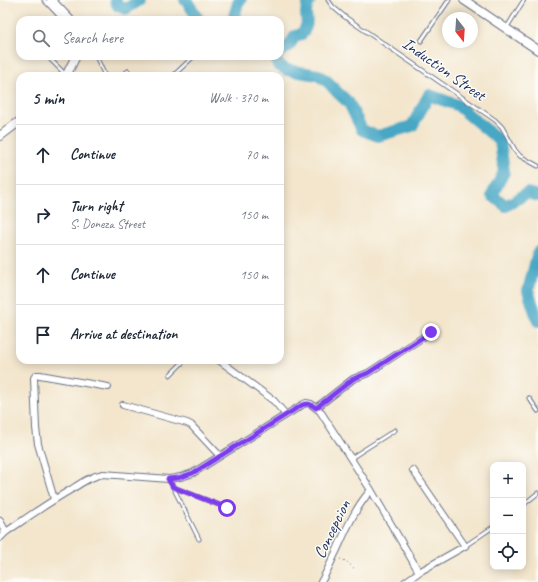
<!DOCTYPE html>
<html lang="en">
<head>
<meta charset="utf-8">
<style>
	body { margin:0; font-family:Caveat,sans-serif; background:#f6f6f7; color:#1f2937 }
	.controls { position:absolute; right:12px; bottom:12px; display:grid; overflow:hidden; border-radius:8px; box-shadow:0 2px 10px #0003 }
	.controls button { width:36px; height:36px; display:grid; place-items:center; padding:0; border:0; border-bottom:1px solid #e0e1e3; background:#fff; color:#1f2937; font:20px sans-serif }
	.compass { position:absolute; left:442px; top:12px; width:36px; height:36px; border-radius:50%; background:#fff; box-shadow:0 2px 10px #0003; rotate:163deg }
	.stop { position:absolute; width:12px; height:12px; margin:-9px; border:3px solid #7c3aed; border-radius:50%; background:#fff }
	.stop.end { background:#7c3aed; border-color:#fff; box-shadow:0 1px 4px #0008 }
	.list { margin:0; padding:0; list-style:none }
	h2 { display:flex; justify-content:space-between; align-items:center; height:52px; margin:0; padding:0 16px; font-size:17px }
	h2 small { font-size:13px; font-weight:400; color:#747a83 }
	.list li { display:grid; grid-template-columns:26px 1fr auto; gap:12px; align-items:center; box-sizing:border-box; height:60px; padding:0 16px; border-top:1px solid #e0e1e3 }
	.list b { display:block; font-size:15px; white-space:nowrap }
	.list p { margin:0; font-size:13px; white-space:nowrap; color:#747a83 }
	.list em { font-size:13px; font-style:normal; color:#747a83 }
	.icon { flex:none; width:22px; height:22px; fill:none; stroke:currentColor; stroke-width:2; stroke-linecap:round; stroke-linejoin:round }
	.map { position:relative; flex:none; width:538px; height:582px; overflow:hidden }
	.search { position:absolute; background:#fff; box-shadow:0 2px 10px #0003; left:16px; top:16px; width:268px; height:44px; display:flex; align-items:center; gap:10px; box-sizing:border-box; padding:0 14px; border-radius:12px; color:#747a83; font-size:15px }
	.panel { position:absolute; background:#fff; box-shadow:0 2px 10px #0003; left:16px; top:72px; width:268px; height:292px; border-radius:12px }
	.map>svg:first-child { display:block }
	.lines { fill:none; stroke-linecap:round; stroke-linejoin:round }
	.river { stroke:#46a7c5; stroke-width:12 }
	.lane-casing { stroke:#676f85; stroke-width:5 }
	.street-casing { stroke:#676f85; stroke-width:8 }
	.secondary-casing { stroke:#676f85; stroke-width:10 }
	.path { stroke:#676f85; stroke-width:1; stroke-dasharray:1 3; stroke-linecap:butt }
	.lane { stroke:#fff; stroke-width:3 }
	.street { stroke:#fff; stroke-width:6 }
	.secondary { stroke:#fff; stroke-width:8 }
	.route { stroke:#7c3aed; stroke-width:5 }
	.labels { text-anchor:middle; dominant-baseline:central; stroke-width:3; stroke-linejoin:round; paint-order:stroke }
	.street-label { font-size:17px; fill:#1b2f5e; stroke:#fdfcf7 }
</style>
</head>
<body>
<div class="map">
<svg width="538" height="582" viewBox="0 0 538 582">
	<rect width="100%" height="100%" fill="#fdfcf7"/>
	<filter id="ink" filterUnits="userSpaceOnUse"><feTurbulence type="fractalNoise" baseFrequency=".025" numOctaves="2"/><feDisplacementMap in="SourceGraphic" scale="8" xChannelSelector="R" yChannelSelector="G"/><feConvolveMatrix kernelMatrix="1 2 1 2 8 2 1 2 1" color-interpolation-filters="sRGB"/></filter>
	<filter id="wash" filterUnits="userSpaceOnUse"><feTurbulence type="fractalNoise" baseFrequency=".012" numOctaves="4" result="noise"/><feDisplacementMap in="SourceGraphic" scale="16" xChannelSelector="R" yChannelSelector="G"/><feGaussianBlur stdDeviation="0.9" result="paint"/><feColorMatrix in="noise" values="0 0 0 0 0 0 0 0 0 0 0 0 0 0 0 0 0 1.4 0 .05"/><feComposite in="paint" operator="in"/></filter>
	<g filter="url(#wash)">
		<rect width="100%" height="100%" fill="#f3e6cd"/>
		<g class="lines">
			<path class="river" d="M 115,0 L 118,6 L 126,9 L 140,0
				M 185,0 L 188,3 L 199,20
				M 233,20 L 238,3 L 241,0
				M 280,52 L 289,46 L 295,36 L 302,34 C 308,24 307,24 306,14 C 306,9 308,4 310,0
				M 277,56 L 276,59 L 278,65 L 287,70 L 318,75 L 328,82 L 337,92 L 349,103 L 362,130 L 378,136 L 412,126 L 429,95 L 457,105 L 500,141 L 504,172 L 492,195 L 506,206 L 527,193 L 538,196
				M 538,252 L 528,291 L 538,321"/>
		</g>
	</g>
	<g filter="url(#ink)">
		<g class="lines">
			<g class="lane-casing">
				<path id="lane" d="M 44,0 L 63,20
					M 328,0 L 333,7 L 345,17 L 495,120 L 502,127 L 515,150 L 520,156 L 538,166
					M 507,27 L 524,0
					M 421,41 L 449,0
					M 47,56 L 62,71 L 65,76
					M 96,56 L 105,76
					M 121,76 L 128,71
					M 173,76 L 194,56
					M 170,375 L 185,360
					M 529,398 L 538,411
					M 351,458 L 395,430
					M 169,479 L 199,539
					M 173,487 L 227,508
					M 523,505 L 538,493
					M 465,546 L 493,527"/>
			</g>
			<g class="street-casing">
				<path id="street" d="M 219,360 L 274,401 L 286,415
					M 123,405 L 187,423 L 191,425 L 220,456
					M 316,408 L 353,379 L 368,373 L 431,332
					M 54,499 L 38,444 L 36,428 L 34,378 L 36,375 L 40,375 L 108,387
					M 0,521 L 6,532
					M 0,538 L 6,532 C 28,517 49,502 72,489 C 81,483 91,476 103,474 L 169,479 C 178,478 185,476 193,473 L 302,405 L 306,403 L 311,404 L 320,411 L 371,490 L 419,572
					M 321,582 C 327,572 331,562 336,552 C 346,530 355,508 371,490
					M 405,582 L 419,572 L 465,546 L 413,470"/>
			</g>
			<g class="secondary-casing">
				<path id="secondary" d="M 51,0 L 70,20
					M 464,0 L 538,50
					M 66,76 L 76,56
					M 0,136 L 20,121"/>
			</g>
			<path class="path" d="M 340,559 L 346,561 L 356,570"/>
			<use href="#lane" class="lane"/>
			<use href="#street" class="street"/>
			<use href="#secondary" class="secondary"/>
		</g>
	</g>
	<g class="lines" filter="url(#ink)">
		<path class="route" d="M 227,508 L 173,487 L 168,479 L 178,478 L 193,473 L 302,405 C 308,403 311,404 316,408 L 353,379 L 368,373 L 431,332"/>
	</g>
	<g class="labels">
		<g class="street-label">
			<text transform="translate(444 69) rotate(35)">Induction Street</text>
			<text transform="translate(332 529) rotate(-64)">Concepcion</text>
		</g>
	</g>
</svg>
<div class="controls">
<button>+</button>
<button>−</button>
<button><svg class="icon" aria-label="locate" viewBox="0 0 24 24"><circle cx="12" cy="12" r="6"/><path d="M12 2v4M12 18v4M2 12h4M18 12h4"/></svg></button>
</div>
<svg class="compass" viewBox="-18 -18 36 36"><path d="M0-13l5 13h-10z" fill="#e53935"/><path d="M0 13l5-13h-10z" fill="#747a83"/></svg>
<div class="stop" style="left:227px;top:508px"></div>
<div class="stop end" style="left:431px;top:332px"></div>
<div class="search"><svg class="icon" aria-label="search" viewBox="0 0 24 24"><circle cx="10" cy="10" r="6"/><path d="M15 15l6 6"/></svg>Search here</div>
<section class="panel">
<h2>5 min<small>Walk · 370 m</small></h2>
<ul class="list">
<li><svg class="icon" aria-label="ahead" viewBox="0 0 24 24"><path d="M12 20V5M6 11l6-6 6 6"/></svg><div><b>Continue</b></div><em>70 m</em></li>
<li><svg class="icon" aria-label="right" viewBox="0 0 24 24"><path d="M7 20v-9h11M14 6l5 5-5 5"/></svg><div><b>Turn right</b><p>S. Doneza Street</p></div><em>150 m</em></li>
<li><svg class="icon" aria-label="ahead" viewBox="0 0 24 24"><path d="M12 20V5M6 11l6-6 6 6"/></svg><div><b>Continue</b></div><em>150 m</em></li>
<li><svg class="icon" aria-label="arrive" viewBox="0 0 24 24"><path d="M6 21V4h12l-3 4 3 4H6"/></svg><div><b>Arrive at destination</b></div></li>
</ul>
</section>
</div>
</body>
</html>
